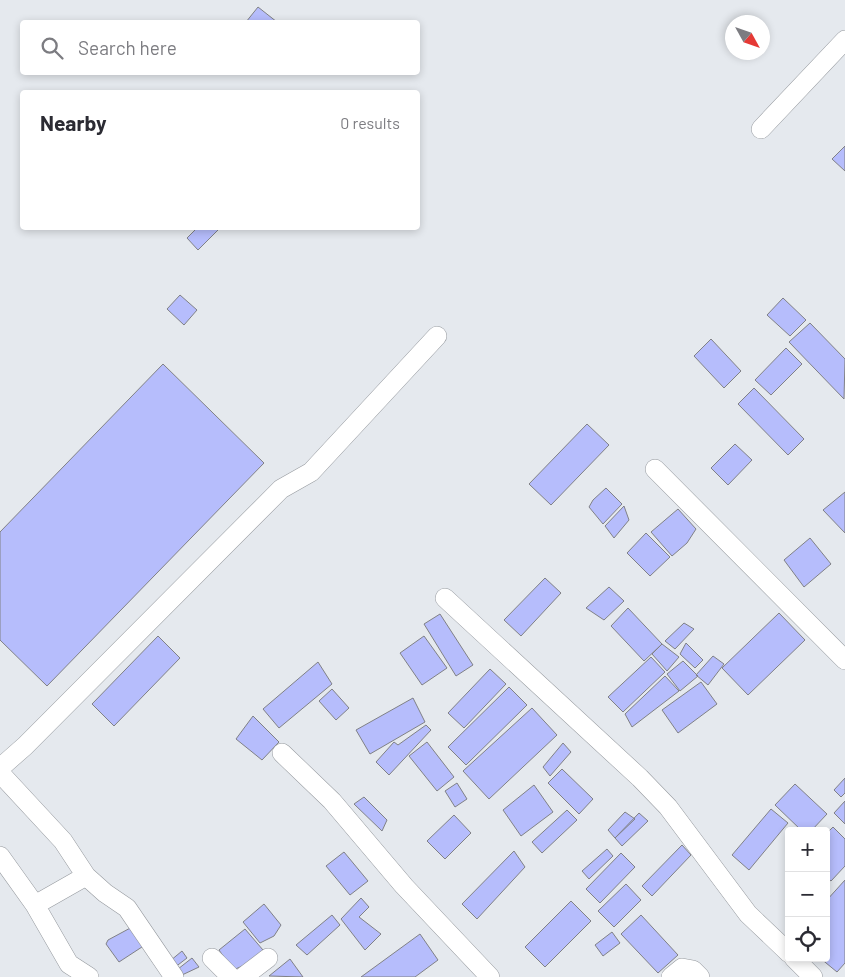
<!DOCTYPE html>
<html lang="en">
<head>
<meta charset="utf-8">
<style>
	body { margin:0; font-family:Barlow,sans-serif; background:#f7f7f7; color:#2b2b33 }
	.controls { position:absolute; right:15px; bottom:15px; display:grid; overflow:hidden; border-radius:5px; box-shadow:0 2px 8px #0003 }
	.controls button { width:45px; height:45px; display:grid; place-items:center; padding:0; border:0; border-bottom:1px solid #e1e1e2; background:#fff; color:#2b2b33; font:25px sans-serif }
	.compass { position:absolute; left:725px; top:15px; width:45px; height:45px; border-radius:50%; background:#fff; box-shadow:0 2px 8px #0003; rotate:130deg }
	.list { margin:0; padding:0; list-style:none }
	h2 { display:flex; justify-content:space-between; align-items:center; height:65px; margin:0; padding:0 20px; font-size:21px }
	h2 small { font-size:16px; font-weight:400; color:#7c7c81 }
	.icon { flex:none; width:28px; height:28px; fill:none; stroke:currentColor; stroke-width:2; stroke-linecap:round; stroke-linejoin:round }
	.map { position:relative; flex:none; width:845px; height:977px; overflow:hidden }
	.search { position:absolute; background:#fff; box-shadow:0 2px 8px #0003; left:20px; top:20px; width:400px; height:55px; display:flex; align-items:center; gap:12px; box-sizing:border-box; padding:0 18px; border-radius:5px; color:#7c7c81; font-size:19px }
	.panel { position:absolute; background:#fff; box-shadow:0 2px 8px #0003; left:20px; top:90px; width:400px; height:140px; border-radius:5px }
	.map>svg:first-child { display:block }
	.building { fill:#b6bdfc; stroke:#808186 }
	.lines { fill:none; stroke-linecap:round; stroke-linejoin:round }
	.minor-casing { stroke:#95999e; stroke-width:20 }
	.minor { stroke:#fff; stroke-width:19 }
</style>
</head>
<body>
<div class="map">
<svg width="845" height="977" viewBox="0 0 845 977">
	<rect width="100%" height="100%" fill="#e5e9ee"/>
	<path class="building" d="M 258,7 L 277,22 L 246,22 Z
		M 845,146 L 845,171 L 832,159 Z
		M 197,228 L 220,228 L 198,250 L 187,238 Z
		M 180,295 L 197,310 L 184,325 L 167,309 Z
		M 783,298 L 806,320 L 790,336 L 767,315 Z
		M 810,323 L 845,359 L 844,399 L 789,342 Z
		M 711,339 L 741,371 L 724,388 L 694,356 Z
		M 786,348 L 802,364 L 771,395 L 755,380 Z
		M 163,364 L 264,463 L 47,686 L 0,640 L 0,532 Z
		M 754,388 L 804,439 L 788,455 L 738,404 Z
		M 587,424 L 609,445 L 551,505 L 529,484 Z
		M 735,444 L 752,460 L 728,485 L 711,468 Z
		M 606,488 L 622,504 L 603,524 L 589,507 L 593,500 Z
		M 845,492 L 845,533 L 823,510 Z
		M 624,506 L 629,520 L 614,538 L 605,526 Z
		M 678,509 L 696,529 L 687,543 L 672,556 L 651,532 Z
		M 646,533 L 670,557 L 650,576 L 627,553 Z
		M 810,538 L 831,564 L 804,587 L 784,560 Z
		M 545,578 L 561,593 L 521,636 L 504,620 Z
		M 609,587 L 624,601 L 604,620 L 586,608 Z
		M 628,608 L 662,644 L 644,661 L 611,626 Z
		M 779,613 L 805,640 L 748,695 L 722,668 Z
		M 440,614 L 473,665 L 456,676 L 424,624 Z
		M 684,623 L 694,629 L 675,649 L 665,641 Z
		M 158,636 L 180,658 L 114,726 L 92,704 Z
		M 424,636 L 447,668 L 422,685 L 400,653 Z
		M 686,643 L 703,660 L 695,668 L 680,654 Z
		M 662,644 L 679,657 L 667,671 L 652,654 Z
		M 713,656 L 724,664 L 708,685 L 696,675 Z
		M 651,657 L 665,672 L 623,712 L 608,697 Z
		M 683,661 L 698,676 L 680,691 L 667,674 Z
		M 318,662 L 332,684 L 279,728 L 263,709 Z
		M 490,669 L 506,684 L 464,728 L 448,713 Z
		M 665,676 L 679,691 L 632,727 L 625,714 Z
		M 701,682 L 717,704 L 678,733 L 662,710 Z
		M 509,687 L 527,705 L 466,765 L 448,747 Z
		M 332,689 L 349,708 L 336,720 L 319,701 Z
		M 413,698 L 425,722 L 370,754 L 356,730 Z
		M 532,708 L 557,735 L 489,799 L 463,771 Z
		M 253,716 L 279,742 L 262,760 L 236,739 Z
		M 426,725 L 431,730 L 389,775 L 376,762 L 394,742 L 398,745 Z
		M 427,742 L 454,777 L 437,791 L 409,756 Z
		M 563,743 L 571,752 L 550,776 L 543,767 Z
		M 562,769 L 593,799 L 579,814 L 548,783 Z
		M 845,778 L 845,793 L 841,797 L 834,790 Z
		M 457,783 L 467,799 L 455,807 L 445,791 Z
		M 795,784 L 827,814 L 811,831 L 802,831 L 775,805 Z
		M 534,785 L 553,812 L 521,836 L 503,810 Z
		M 364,797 L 387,820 L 382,831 L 354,804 Z
		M 845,801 L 845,824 L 834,813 Z
		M 771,809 L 788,823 L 749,870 L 732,855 Z
		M 567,810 L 577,820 L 542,853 L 532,842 Z
		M 625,812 L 635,819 L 615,838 L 608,830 Z
		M 639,813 L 648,821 L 622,846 L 615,838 Z
		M 454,815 L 471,833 L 445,859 L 427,841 Z
		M 833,827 L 845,839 L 845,866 L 831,881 L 826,877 L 826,834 Z
		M 682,845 L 691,855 L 652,896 L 642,886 Z
		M 607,849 L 613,856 L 589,879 L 582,871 Z
		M 514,851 L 525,867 L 477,919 L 462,904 Z
		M 344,852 L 368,881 L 350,895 L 326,866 Z
		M 621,853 L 635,867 L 600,903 L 586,889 Z
		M 845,880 L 845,963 L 837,972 L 820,958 L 826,958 L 826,901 Z
		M 626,884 L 641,900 L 614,927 L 598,911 Z
		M 361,898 L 369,907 L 359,917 L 381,934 L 365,950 L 341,919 Z
		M 571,901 L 591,921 L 545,967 L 525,947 Z
		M 264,904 L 281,925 L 274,936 L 260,943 L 243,922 Z
		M 332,915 L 340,925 L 307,955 L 296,945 Z
		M 641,915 L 678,955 L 658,973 L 621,934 Z
		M 134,926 L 145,945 L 119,962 L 106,944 L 108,940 Z
		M 245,929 L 263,950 L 252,962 L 233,970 L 219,950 Z
		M 612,932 L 620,943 L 603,956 L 595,945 Z
		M 420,934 L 438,960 L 415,977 L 361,977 Z
		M 182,951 L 187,958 L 174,968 L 170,961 Z
		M 192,958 L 199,967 L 182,975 L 178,969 Z
		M 290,959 L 303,977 L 269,976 Z"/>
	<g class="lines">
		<g class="minor-casing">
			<path id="minor" d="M 761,129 L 845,40
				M 655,469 L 845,660
				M 445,598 L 640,778 L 668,807 L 748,914 L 789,953
				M 282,753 L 332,801 L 404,886 L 490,977
				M 0,768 L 25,746 L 281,489 L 311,472 L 437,336
				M 0,773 L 63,841 L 86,876 L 105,893 L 127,908 L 174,977
				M 0,856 L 35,905 L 69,964 L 89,977
				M 35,905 L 86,876
				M 212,958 L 231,977
				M 794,958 L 813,977
				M 243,977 L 268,958
				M 671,977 L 682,968 L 693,970 L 700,977"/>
		</g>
		<use href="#minor" class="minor"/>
	</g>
</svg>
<div class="controls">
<button>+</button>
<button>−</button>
<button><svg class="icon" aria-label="locate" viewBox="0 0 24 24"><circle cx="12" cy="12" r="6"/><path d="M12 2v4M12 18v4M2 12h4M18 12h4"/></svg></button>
</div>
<svg class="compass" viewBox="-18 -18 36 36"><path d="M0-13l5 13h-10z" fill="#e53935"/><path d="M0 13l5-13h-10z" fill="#7c7c81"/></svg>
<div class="search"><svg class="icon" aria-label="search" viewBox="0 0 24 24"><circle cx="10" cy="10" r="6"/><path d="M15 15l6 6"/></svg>Search here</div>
<section class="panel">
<h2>Nearby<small>0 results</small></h2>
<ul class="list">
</ul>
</section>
</div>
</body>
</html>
